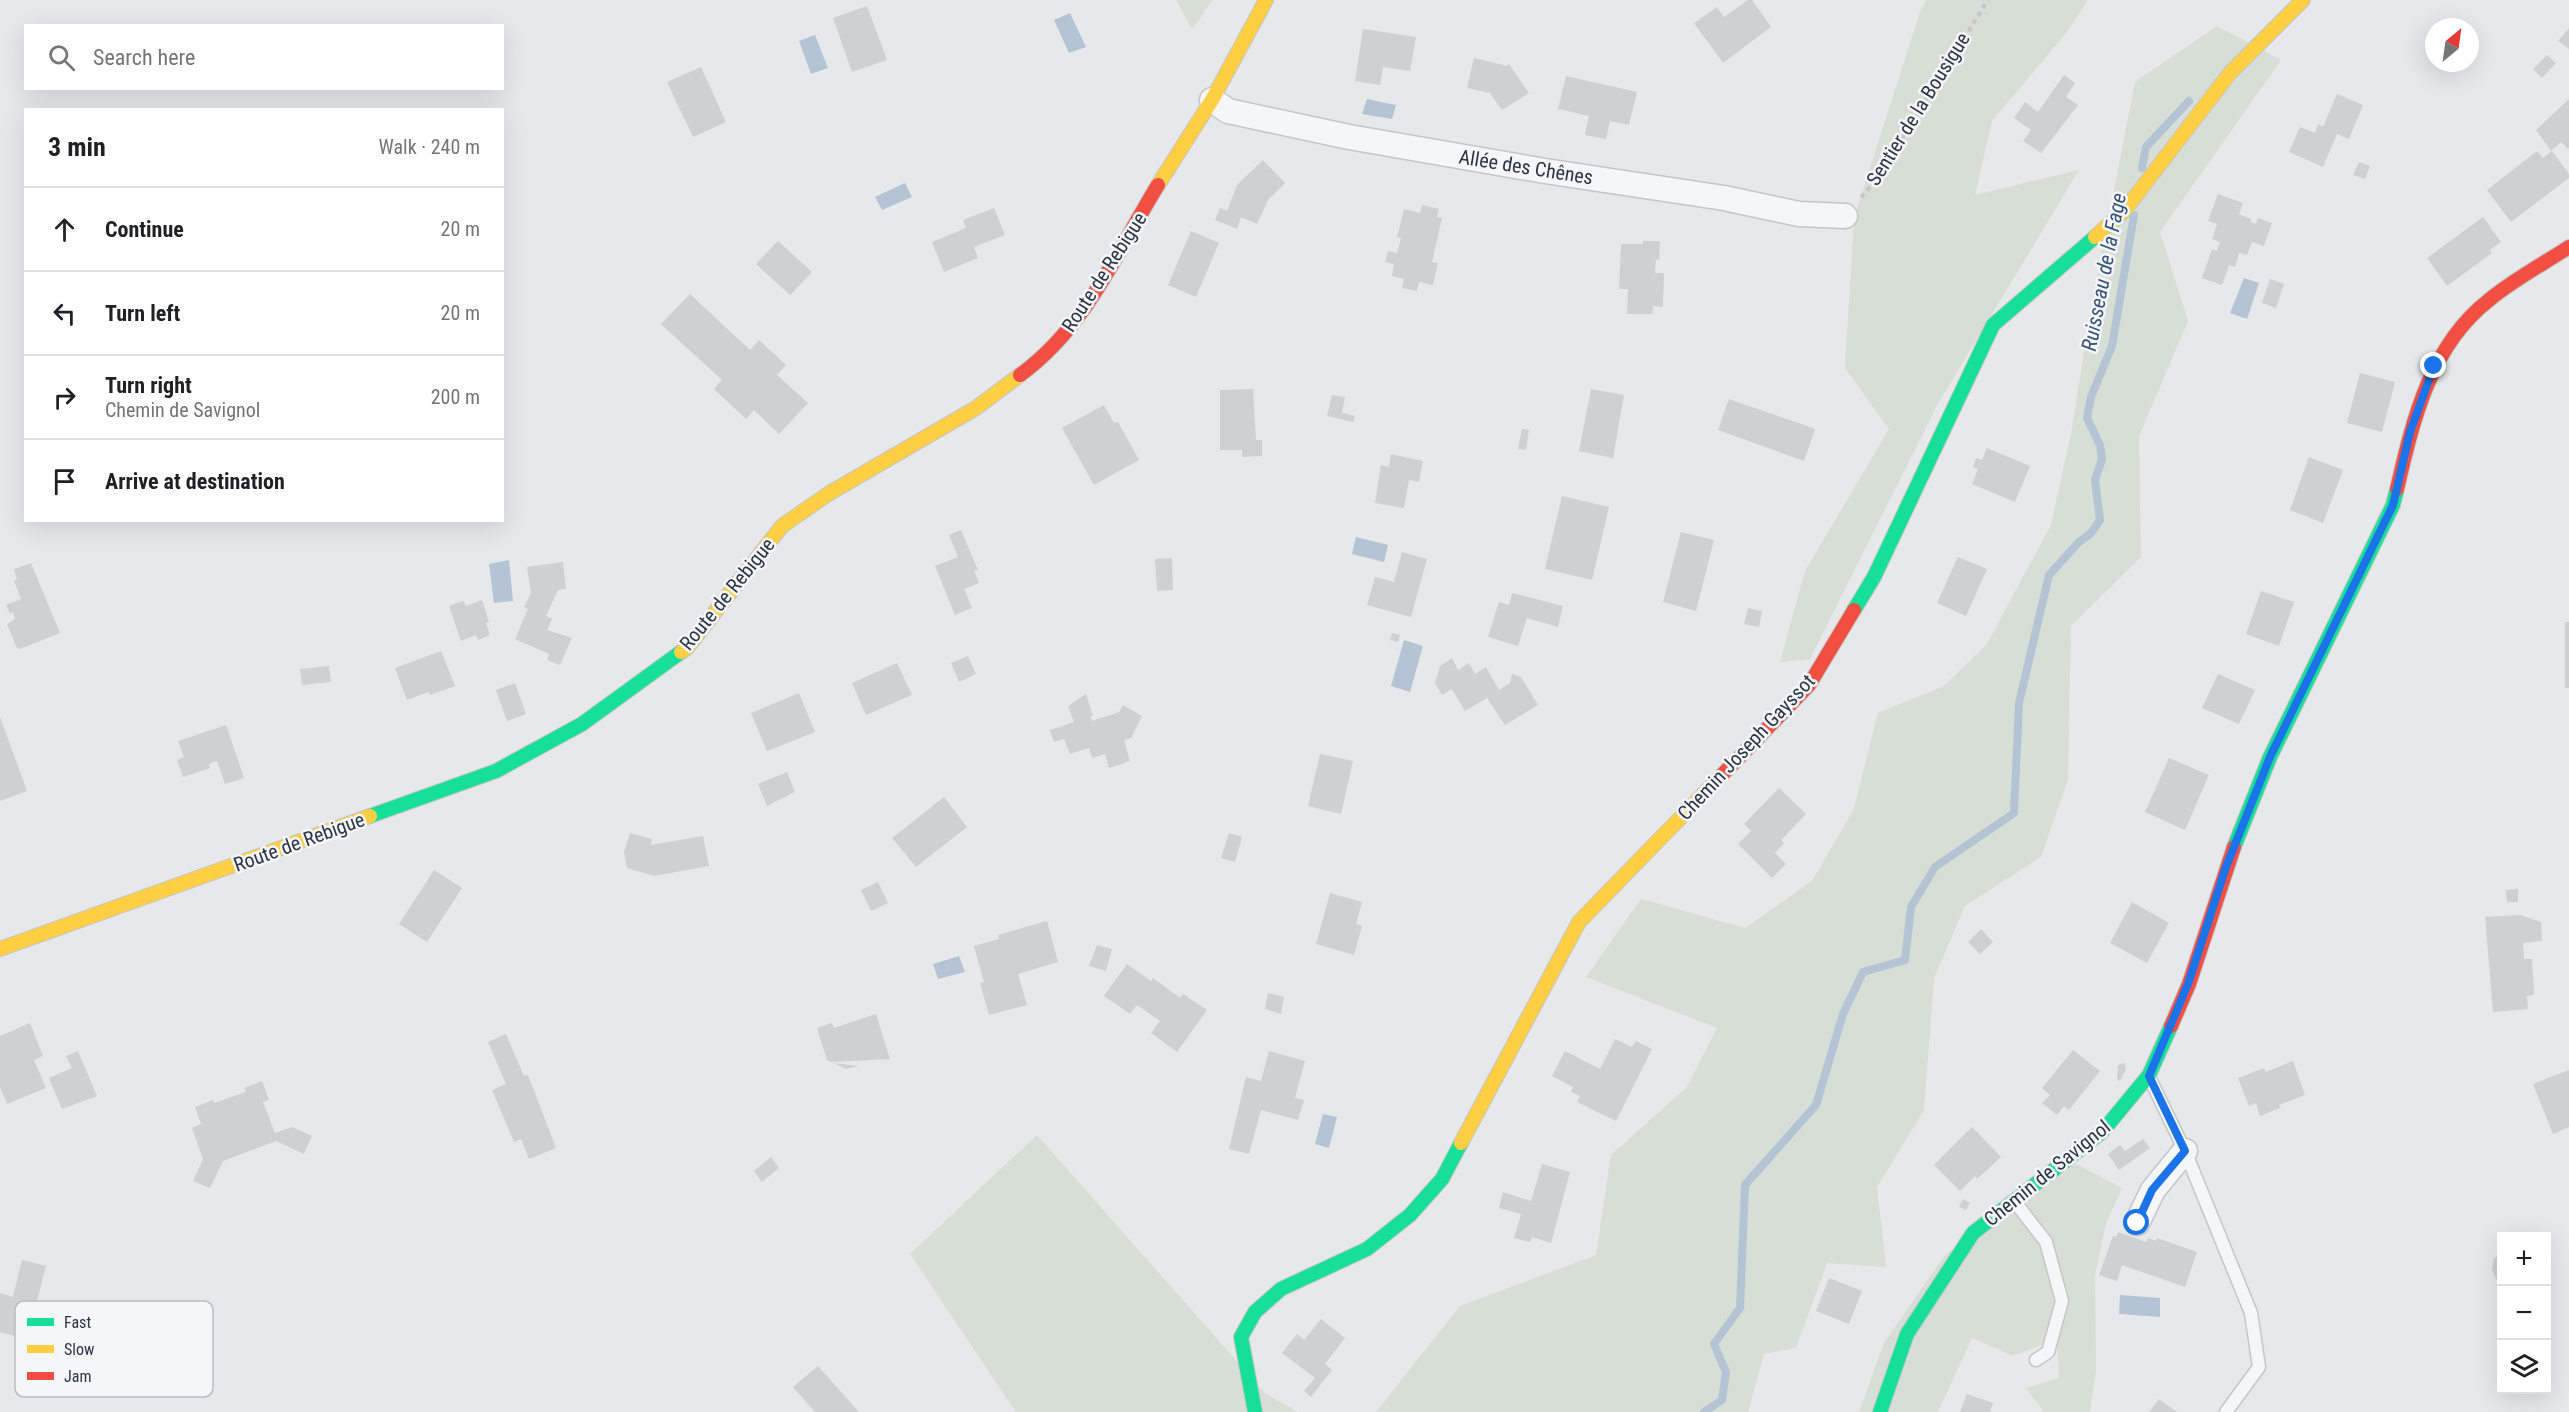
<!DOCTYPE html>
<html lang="en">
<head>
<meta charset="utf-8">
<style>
	body { margin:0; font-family:"Roboto Condensed",sans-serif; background:#f2f2f2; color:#202124 }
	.controls { position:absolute; right:18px; bottom:18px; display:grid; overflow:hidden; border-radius:0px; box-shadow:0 6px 24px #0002 }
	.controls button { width:54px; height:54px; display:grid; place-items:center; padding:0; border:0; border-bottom:2px solid #e0e0e0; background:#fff; color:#202124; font:30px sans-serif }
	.compass { position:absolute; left:2425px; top:18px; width:54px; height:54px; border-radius:50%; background:#fff; box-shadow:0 6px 24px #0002; rotate:29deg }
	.stop { position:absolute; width:18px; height:18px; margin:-14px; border:4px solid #1a73e8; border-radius:50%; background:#fff }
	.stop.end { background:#1a73e8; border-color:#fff; box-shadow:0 2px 6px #0008 }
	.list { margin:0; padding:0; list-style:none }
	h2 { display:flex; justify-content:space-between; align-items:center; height:78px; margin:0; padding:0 24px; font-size:26px }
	h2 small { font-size:20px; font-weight:400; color:#757577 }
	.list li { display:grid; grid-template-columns:39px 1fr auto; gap:18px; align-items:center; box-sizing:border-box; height:84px; padding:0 24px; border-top:2px solid #e0e0e0 }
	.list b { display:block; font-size:22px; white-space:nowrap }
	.list p { margin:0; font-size:20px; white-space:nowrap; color:#757577 }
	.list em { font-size:20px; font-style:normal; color:#757577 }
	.icon { flex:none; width:33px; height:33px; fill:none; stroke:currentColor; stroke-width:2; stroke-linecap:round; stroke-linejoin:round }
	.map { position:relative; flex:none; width:2569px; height:1412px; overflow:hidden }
	.search { position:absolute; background:#fff; box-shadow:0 6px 24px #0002; left:24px; top:24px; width:480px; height:66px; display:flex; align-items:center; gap:15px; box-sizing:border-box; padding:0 21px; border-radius:0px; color:#757577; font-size:22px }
	.panel { position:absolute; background:#fff; box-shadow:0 6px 24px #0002; left:24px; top:108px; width:480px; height:414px; border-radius:0px }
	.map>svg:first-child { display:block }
	.green { fill:#d6ded6 }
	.water { fill:#b4c4d5 }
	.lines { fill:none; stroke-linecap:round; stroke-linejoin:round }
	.stream { stroke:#b4c4d5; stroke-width:8 }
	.building { fill:#ced0d3 }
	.lane-casing { stroke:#c4c6c8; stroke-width:15 }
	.street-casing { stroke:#c4c6c8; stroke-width:27 }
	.fast-casing { stroke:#c4c6c8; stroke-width:16 }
	.slow-casing { stroke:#c4c6c8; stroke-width:16 }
	.jam-casing { stroke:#c4c6c8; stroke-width:16 }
	.path { stroke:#c5c6ca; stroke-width:4; stroke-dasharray:4.5 4.5; stroke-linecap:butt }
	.lane { stroke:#f5f6f7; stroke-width:12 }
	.street { stroke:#f5f6f7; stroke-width:24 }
	.fast { stroke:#16e098; stroke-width:14 }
	.slow { stroke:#ffcf43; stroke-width:14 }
	.jam { stroke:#f24e42; stroke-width:14 }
	.route { stroke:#1a73e8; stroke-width:8 }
	.labels { text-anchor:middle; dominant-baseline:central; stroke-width:5; stroke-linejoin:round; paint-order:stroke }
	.street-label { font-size:20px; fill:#2b3445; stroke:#f4f6f9 }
	.water-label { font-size:21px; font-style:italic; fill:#34527a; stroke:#f4f6f9 }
	.key { fill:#f4f6f9; stroke:#b8bcc3; stroke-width:1.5 }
	.key-label { font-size:16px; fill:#2b3445 }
</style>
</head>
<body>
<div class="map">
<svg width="2569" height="1412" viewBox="0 0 2569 1412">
	<rect width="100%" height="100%" fill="#e6e8ea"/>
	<path class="green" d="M 1176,0 L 1213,0 L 1192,29 Z
		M 1927,0 L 2088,0 L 2067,32 L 1992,121 L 1975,195 L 2079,170 L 1939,402 L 1810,659 L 1780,662 L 1805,571 L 1889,429 L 1845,368 L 1854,218 L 1921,9 Z
		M 2217,26 L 2281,60 L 2160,232 L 2188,321 L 2139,436 L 2141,557 L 2071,626 L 2068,779 L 2041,857 L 1965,906 L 1934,978 L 1924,1110 L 1877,1187 L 1886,1267 L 1827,1263 L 1796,1348 L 1764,1354 L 1748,1412 L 1376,1412 L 1460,1306 L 1596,1255 L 1611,1155 L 1687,1087 L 1717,1028 L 1586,977 L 1641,899 L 1745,928 L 1812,881 L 1854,809 L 1878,713 L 1944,686 L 1987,644 L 2051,525 L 2071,434 L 2091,308 L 2135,82 Z
		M 1037,1135 L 1265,1393 L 1298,1412 L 1016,1412 L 910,1254 Z
		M 2074,1163 L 2122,1188 L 2106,1223 L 2095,1276 L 2096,1370 L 2090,1412 L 2044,1412 L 2026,1388 L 2059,1378 L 2057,1339 L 2013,1356 L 1972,1338 L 1938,1412 L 1859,1412 L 1884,1343 L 1945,1255 Z"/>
	<path class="water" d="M 1070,13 L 1086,47 L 1069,53 L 1054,20 Z
		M 815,35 L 828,68 L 811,74 L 799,41 Z
		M 1367,99 L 1396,105 L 1392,119 L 1362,114 Z
		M 905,183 L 912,197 L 882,210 L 875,197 Z
		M 2244,278 L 2259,283 L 2247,319 L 2230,313 Z
		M 1356,537 L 1388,545 L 1384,562 L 1352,554 Z
		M 509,560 L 513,601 L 494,603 L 489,564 Z
		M 1404,640 L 1423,646 L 1410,692 L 1391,686 Z
		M 959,956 L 965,972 L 938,979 L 933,964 Z
		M 1323,1114 L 1337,1117 L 1329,1148 L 1315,1144 Z
		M 2120,1295 L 2160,1298 L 2160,1317 L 2119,1314 Z"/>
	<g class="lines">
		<path class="stream" d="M 2142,168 L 2146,147 L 2189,101
			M 1704,1412 L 1722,1400 L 1726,1372 L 1714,1344 L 1740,1308 L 1745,1185 L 1816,1105 L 1843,1014 L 1863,972 L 1905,960 L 1911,907 L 1935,867 L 2014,813 L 2019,703 L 2049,575 L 2079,542 L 2091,533 L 2100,520 L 2095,480 L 2102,459 L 2100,445 L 2087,418 L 2091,397 L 2112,346 L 2134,215"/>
	</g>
	<path class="building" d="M 1748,0 L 1752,0 L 1771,27 L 1723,63 L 1694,23 L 1717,7 L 1724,17 Z
		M 867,6 L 887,60 L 852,72 L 833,18 Z
		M 2569,28 L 2569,49 L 2558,41 Z
		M 1363,29 L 1416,37 L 1410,71 L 1383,67 L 1380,85 L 1355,81 Z
		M 2547,55 L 2556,63 L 2542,78 L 2533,69 Z
		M 1474,58 L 1507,66 L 1509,64 L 1529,93 L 1502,110 L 1490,93 L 1467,88 Z
		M 701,67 L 726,122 L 693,137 L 667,82 Z
		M 2064,75 L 2075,83 L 2066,97 L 2078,105 L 2041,153 L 2023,141 L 2031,130 L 2014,118 L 2025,102 L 2038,112 Z
		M 1566,76 L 1637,92 L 1629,125 L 1610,121 L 1606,139 L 1585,135 L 1589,116 L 1558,109 Z
		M 2337,94 L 2363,105 L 2349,139 L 2337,134 L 2323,167 L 2289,152 L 2300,127 L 2315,133 L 2318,124 L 2323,127 Z
		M 2569,99 L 2569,148 L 2568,149 L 2561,142 L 2551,151 L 2536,130 Z
		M 2537,151 L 2543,158 L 2552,151 L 2569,174 L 2569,178 L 2511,222 L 2487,190 Z
		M 1263,160 L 1285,183 L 1268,200 L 1257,224 L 1241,217 L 1237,229 L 1215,220 L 1220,208 L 1227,211 L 1237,185 Z
		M 2359,162 L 2370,166 L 2365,179 L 2353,175 Z
		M 2218,194 L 2243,203 L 2239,214 L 2251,219 L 2251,222 L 2256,224 L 2258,218 L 2272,223 L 2264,246 L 2252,242 L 2247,255 L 2239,253 L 2235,267 L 2229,265 L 2222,285 L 2202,278 L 2212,249 L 2217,251 L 2220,242 L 2212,239 L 2217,224 L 2208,221 Z
		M 1422,205 L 1439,209 L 1437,217 L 1442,218 L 1432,262 L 1438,263 L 1433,285 L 1419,282 L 1417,291 L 1402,288 L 1404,279 L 1392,276 L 1394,264 L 1385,262 L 1388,251 L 1397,253 L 1401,238 L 1397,237 L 1404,209 L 1420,213 Z
		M 994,208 L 1005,235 L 974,247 L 978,258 L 944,272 L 932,242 L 966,228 L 963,220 Z
		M 2483,217 L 2501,242 L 2490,250 L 2492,253 L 2447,286 L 2427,258 Z
		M 1191,231 L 1219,243 L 1196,297 L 1168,285 Z
		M 778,241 L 812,272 L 790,295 L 756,264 Z
		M 1643,241 L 1660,241 L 1659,260 L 1656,259 L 1655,273 L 1664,273 L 1663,307 L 1653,306 L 1652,314 L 1627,314 L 1628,289 L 1619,289 L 1621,244 L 1643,244 Z
		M 2270,279 L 2284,284 L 2276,308 L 2262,303 Z
		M 690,294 L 750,350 L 759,340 L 786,365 L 777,375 L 808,403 L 779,434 L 754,410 L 746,419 L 714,389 L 722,380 L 661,324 Z
		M 2360,373 L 2395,382 L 2382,432 L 2347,423 Z
		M 1253,389 L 1256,440 L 1262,440 L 1262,456 L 1242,457 L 1242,450 L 1220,450 L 1220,390 Z
		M 1591,389 L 1624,395 L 1613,458 L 1579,451 Z
		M 1332,395 L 1345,397 L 1342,413 L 1355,416 L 1353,422 L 1327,416 Z
		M 1729,399 L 1815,429 L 1804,461 L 1718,430 Z
		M 1104,405 L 1114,423 L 1118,422 L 1139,460 L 1094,485 L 1062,428 Z
		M 1522,429 L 1529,430 L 1526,450 L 1518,449 Z
		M 1987,448 L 2030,466 L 2015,502 L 1972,484 L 1978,469 L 1973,467 L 1976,458 L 1982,460 Z
		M 1391,454 L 1423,461 L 1419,482 L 1409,480 L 1404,508 L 1375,503 L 1381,465 L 1389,467 Z
		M 2309,457 L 2343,470 L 2323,523 L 2290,510 Z
		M 1562,496 L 1609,507 L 1592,580 L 1545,569 Z
		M 961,530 L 978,570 L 974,571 L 979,583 L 964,589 L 972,608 L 955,615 L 935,566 L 958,557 L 949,535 Z
		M 1681,532 L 1714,540 L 1696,611 L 1663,602 Z
		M 1402,552 L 1427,559 L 1411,617 L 1367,605 L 1375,577 L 1394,582 Z
		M 1958,557 L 1987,569 L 1966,616 L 1937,603 Z
		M 1172,558 L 1173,590 L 1157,591 L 1155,559 Z
		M 563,562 L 566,589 L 558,590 L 546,616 L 552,619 L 547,630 L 572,638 L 560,665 L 547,660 L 549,654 L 515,639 L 528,609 L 524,607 L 531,593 L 527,567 Z
		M 31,563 L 60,633 L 20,649 L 17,648 L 7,624 L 15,619 L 13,612 L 10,614 L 6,605 L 21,599 L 14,581 L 17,579 L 14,569 Z
		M 2261,591 L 2294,602 L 2279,646 L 2246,634 Z
		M 1512,593 L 1563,606 L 1558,627 L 1527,618 L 1518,646 L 1488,637 L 1499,602 L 1509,605 Z
		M 482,600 L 489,622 L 486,623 L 490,635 L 478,640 L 476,635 L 461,641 L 449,606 L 463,601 L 466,606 Z
		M 1748,608 L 1762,611 L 1759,627 L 1744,624 Z
		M 2565,622 L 2569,622 L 2569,688 L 2565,688 Z
		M 1392,633 L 1400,635 L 1398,642 L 1390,640 Z
		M 441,651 L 455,686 L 430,695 L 428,692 L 407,700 L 395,668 Z
		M 968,656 L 976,674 L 959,682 L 951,663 Z
		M 1452,658 L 1458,670 L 1469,663 L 1475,674 L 1486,667 L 1499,690 L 1510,683 L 1512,674 L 1521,677 L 1538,705 L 1505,725 L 1487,698 L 1465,711 L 1452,689 L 1442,695 L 1435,683 L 1440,666 Z
		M 897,663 L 912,695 L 866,715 L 852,683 Z
		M 329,666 L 331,682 L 302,685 L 300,669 Z
		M 2218,674 L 2255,690 L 2239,724 L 2202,708 Z
		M 515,683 L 526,714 L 507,721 L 496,690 Z
		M 799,693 L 815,732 L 767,751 L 751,713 Z
		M 1086,694 L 1093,716 L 1090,716 L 1092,721 L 1119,712 L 1123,705 L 1142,716 L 1131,738 L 1124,740 L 1130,761 L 1109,768 L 1105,754 L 1092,758 L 1089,748 L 1070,754 L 1064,739 L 1054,742 L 1050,730 L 1074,722 L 1068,706 Z
		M 0,717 L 27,791 L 0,801 Z
		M 226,725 L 244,778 L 225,784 L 217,761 L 209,764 L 210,768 L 183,777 L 177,760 L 184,757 L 178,741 Z
		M 1320,754 L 1353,761 L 1341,814 L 1308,806 Z
		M 2169,758 L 2209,775 L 2185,830 L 2145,812 Z
		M 787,772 L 795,792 L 767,806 L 758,784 Z
		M 1779,788 L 1806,814 L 1781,840 L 1784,843 L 1775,853 L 1786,864 L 1772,878 L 1738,844 L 1751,831 L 1744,824 Z
		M 944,797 L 967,827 L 916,867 L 892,838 Z
		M 630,833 L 652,839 L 651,845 L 703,836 L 709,866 L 654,876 L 627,868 L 624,852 Z
		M 1229,833 L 1242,837 L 1235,862 L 1221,858 Z
		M 434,870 L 462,888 L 427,942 L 399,924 Z
		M 878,882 L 888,903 L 871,911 L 861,890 Z
		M 2518,889 L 2518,902 L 2507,902 L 2506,890 Z
		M 1330,893 L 1362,902 L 1356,924 L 1362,926 L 1354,955 L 1316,944 Z
		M 2132,902 L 2169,923 L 2147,963 L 2110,943 Z
		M 2520,915 L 2541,922 L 2542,941 L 2523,943 L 2524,959 L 2532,959 L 2534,995 L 2527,996 L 2528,1009 L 2493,1012 L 2485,917 Z
		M 1047,921 L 1058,962 L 1018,974 L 1027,1005 L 989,1015 L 980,983 L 984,982 L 974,946 L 999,939 L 998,935 Z
		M 1981,929 L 1993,942 L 1980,954 L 1968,942 Z
		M 1097,945 L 1112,949 L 1106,971 L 1089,966 Z
		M 1127,964 L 1151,981 L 1153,978 L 1180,998 L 1183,994 L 1207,1010 L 1177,1052 L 1151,1033 L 1160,1021 L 1137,1005 L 1130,1014 L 1104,996 Z
		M 1268,993 L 1284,997 L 1281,1014 L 1265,1009 Z
		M 876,1014 L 890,1059 L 831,1062 L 827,1060 L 817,1028 L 832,1023 L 834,1028 Z
		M 30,1023 L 43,1056 L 34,1060 L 46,1088 L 7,1104 L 0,1087 L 0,1036 Z
		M 506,1034 L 524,1076 L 528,1075 L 556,1148 L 529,1159 L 521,1139 L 514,1142 L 492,1090 L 506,1084 L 488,1042 Z
		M 1615,1039 L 1632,1047 L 1636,1041 L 1652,1049 L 1616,1121 L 1577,1102 L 1580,1096 L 1571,1092 L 1573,1087 L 1552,1076 L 1565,1051 L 1600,1069 Z
		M 2073,1050 L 2100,1071 L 2069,1110 L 2064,1106 L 2057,1115 L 2042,1103 L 2050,1095 L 2042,1088 Z
		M 78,1051 L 97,1096 L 62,1109 L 49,1078 L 72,1068 L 66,1056 Z
		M 1269,1051 L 1305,1061 L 1295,1098 L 1304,1100 L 1298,1120 L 1261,1110 L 1249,1154 L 1229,1149 L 1246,1077 L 1261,1081 Z
		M 2293,1061 L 2305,1095 L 2279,1105 L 2280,1108 L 2260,1116 L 2256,1103 L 2249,1106 L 2238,1078 L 2264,1068 L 2266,1072 Z
		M 833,1063 L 859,1066 L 846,1069 Z
		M 2124,1063 L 2126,1069 L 2120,1081 L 2117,1079 L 2118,1065 Z
		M 2569,1070 L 2569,1127 L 2553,1134 L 2533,1084 Z
		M 262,1081 L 269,1100 L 263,1102 L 275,1133 L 292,1127 L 312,1136 L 304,1154 L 276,1141 L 223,1161 L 210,1188 L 193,1181 L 203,1159 L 192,1128 L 201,1124 L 195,1107 L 213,1100 L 214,1103 L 246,1092 L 244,1088 Z
		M 1972,1127 L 2001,1157 L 1977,1179 L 1975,1176 L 1960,1191 L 1934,1165 Z
		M 2143,1139 L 2150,1148 L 2119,1170 L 2108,1154 L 2120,1145 L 2125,1151 Z
		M 771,1157 L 779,1168 L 762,1182 L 754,1171 Z
		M 1542,1164 L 1570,1172 L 1551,1243 L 1532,1237 L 1530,1242 L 1514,1238 L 1521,1214 L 1499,1208 L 1503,1192 L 1531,1201 Z
		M 1963,1199 L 1970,1203 L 1966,1210 L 1959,1207 Z
		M 2118,1232 L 2146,1242 L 2148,1238 L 2156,1241 L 2157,1238 L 2197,1252 L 2185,1287 L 2122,1265 L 2117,1281 L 2099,1275 L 2113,1236 L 2116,1237 Z
		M 2502,1255 L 2502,1291 L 2492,1270 L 2494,1258 Z
		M 22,1260 L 46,1266 L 27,1339 L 0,1332 L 0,1293 L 13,1297 Z
		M 1829,1278 L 1862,1291 L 1849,1324 L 1816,1311 Z
		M 1321,1319 L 1345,1338 L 1325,1364 L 1332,1370 L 1311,1397 L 1304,1391 L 1315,1378 L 1282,1353 L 1297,1334 L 1304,1340 Z
		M 818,1366 L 859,1412 L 815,1412 L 793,1387 Z
		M 1967,1394 L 1993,1403 L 1990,1412 L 1960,1412 Z
		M 2159,1399 L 2177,1412 L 2149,1412 Z"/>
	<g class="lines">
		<g class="lane-casing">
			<path id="lane" d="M 2150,1079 L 2185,1151 L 2251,1313 L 2259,1367 L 2226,1412
				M 2015,1202 L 2046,1242 L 2062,1301 L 2048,1352 L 2036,1360"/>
		</g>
		<g class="street-casing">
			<path id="street" d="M 1212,100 L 1228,111 L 1349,137 L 1545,171 L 1724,198 L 1799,214 L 1845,216
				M 2137,1223 L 2153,1190 L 2185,1151"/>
		</g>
		<g class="fast-casing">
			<path id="fast" d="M 1854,610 L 1874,577 L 1993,325 L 2095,237
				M 370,816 L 496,771 L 582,724 L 681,652
				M 2234,847 L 2270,757 L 2393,505 L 2397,489
				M 1255,1412 L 1241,1337 L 1255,1312 L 1281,1289 L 1367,1249 L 1410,1215 L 1442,1179 L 1461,1143
				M 1880,1412 L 1907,1334 L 1973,1233 L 2102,1132 L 2149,1075 L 2171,1026"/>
		</g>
		<g class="slow-casing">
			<path id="slow" d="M 1158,185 L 1212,100 L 1266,0
				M 2095,237 L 2124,211 L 2230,73 L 2303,0
				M 681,652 L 687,648 L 782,526 L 828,494 L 976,408 L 1020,375
				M 0,949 L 370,816
				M 1461,1143 L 1579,922 L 1722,775"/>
		</g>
		<g class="jam-casing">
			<path id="jam" d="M 1020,375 C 1087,326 1116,253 1158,185
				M 2397,489 C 2413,420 2430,346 2489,300 C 2513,280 2543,264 2569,247
				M 1722,775 L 1809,685 L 1854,610
				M 2171,1026 L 2189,984 L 2234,847"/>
		</g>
		<path class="path" d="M 1861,197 L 1874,183 L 1988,0"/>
		<use href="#lane" class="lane"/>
		<use href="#street" class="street"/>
		<use href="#fast" class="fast"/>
		<use href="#slow" class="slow"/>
		<use href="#jam" class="jam"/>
	</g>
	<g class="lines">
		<path class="route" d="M 2137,1223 L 2152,1190 L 2185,1151 L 2149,1076 L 2188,984 L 2226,867 L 2270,757 L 2393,505 L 2410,432 L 2434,366"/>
	</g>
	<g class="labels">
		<g class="street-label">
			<text transform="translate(1918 109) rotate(-58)">Sentier de la Bousigue</text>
			<text transform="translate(1526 167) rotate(9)">Allée des Chênes</text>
			<text transform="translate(1104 272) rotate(-57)">Route de Rebigue</text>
			<text transform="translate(727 594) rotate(-51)">Route de Rebigue</text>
			<text transform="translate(1746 747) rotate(-47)">Chemin Joseph Gayssot</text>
			<text transform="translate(299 842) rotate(-20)">Route de Rebigue</text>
			<text transform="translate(2047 1173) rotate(-39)">Chemin de Savignol</text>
		</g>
		<g class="water-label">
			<text transform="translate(2104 272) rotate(-79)">Ruisseau de la Fage</text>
		</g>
	</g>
	<rect x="15" y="1301" width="198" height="96" rx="9" class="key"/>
	<rect x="27" y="1318" width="27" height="8" fill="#16e098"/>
	<rect x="27" y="1345" width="27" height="8" fill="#ffcf43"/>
	<rect x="27" y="1372" width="27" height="8" fill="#f24e42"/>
	<g class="key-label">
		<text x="64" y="1328">Fast</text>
		<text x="64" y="1355">Slow</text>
		<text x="64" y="1382">Jam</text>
	</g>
</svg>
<div class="controls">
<button>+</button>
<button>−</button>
<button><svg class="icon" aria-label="layers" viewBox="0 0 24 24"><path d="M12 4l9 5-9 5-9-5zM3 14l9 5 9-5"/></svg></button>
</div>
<svg class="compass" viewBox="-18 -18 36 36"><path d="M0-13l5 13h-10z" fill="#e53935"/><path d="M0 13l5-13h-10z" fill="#757577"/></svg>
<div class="stop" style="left:2137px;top:1223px"></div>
<div class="stop end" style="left:2434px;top:366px"></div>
<div class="search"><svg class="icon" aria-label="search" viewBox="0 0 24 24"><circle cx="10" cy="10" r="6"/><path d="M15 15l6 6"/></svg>Search here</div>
<section class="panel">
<h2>3 min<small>Walk · 240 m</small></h2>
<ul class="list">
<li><svg class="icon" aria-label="ahead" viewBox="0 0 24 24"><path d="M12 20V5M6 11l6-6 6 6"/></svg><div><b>Continue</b></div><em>20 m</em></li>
<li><svg class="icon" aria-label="left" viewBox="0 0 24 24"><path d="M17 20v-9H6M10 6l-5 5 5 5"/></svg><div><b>Turn left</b></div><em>20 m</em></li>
<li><svg class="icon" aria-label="right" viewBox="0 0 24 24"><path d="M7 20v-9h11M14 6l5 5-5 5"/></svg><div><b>Turn right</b><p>Chemin de Savignol</p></div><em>200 m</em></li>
<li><svg class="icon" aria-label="arrive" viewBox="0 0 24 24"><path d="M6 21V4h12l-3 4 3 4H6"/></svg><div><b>Arrive at destination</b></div></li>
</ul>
</section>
</div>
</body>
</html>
